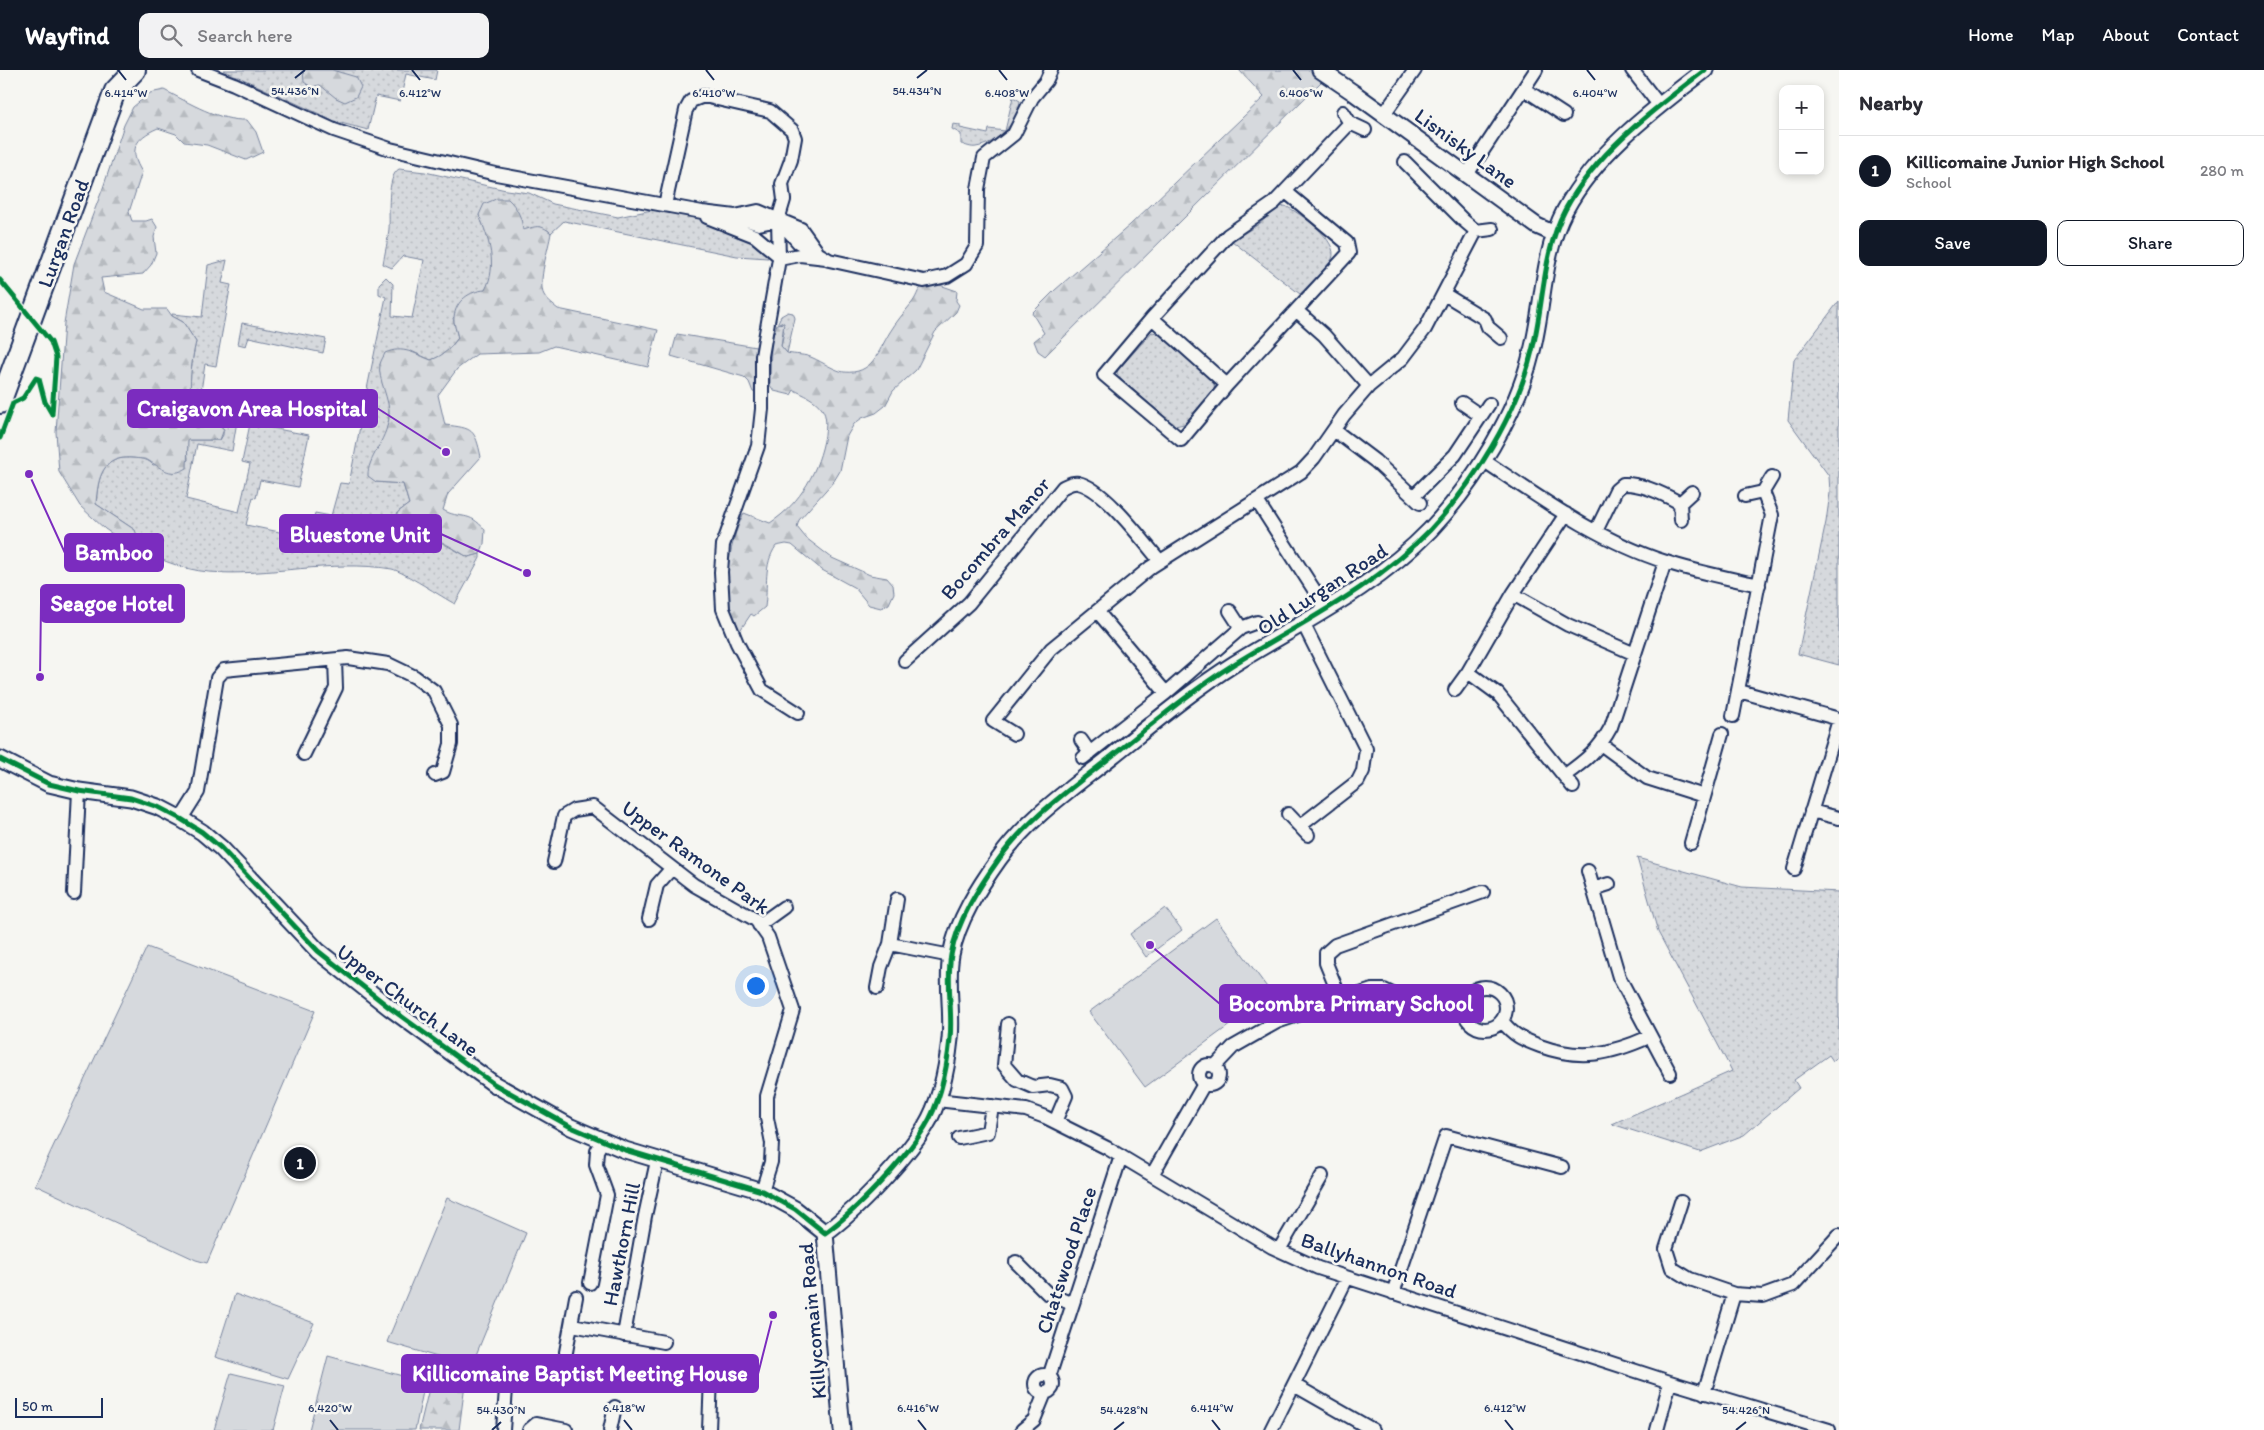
<!DOCTYPE html>
<html lang="en">
<head>
<meta charset="utf-8">
<style>
	body { margin:0; font-family:Itim,sans-serif; background:#f2f2f3; color:#2b2b33 }
	.controls { position:absolute; right:15px; top:15px; display:grid; overflow:hidden; border-radius:10px; box-shadow:0 2px 8px #0003 }
	.controls button { width:45px; height:45px; display:grid; place-items:center; padding:0; border:0; border-bottom:1px solid #e1e1e2; background:#fff; color:#2b2b33; font:25px sans-serif }
	.scale { position:absolute; left:15px; bottom:12px; width:88px; box-sizing:border-box; padding-left:5px; border:2px solid #1b2f5e; border-top:0; font-size:14px; line-height:18px; white-space:nowrap; color:#1b2f5e; -webkit-text-stroke:4px #f6f6f2; paint-order:stroke }
	.you { position:absolute; left:755px; top:915px; width:18px; height:18px; margin:-12px; border:4px solid #fff; border-radius:50%; background:#1a73e8; box-shadow:0 0 0 8px #1a73e833 }
	.badge { display:grid; place-items:center; width:32px; height:32px; border-radius:50%; background:#111827; color:#fff; font-size:16px; font-weight:700 }
	.pin { position:absolute; translate:-50% -50%; border:2px solid #fff; box-shadow:0 1px 5px #0006 }
	.list { margin:0; padding:0; list-style:none }
	h2 { display:flex; justify-content:space-between; align-items:center; height:65px; margin:0; padding:0 20px; font-size:21px }
	h2 small { font-size:16px; font-weight:400; color:#7c7c81 }
	.list li { display:grid; grid-template-columns:32px 1fr auto; gap:15px; align-items:center; box-sizing:border-box; height:70px; padding:0 20px; border-top:1px solid #e1e1e2 }
	.list b { display:block; font-size:19px; white-space:nowrap }
	.list p { margin:0; font-size:16px; white-space:nowrap; color:#7c7c81 }
	.list em { font-size:16px; font-style:normal; color:#7c7c81 }
	.actions { display:flex; gap:10px; padding:15px 20px }
	.actions a { flex:1; padding:11px 0; border:1px solid #111827; border-radius:10px; text-align:center; font-size:18px; color:#111827 }
	.actions .main { background:#111827; color:#fff }
	.icon { flex:none; width:28px; height:28px; fill:none; stroke:currentColor; stroke-width:2; stroke-linecap:round; stroke-linejoin:round }
	.map { position:relative; flex:none; width:1839px; height:1360px; overflow:hidden }
	header { display:flex; align-items:center; gap:30px; box-sizing:border-box; height:70px; padding:0 25px; background:#111827; color:#fff }
	header strong { font-size:24px }
	nav { display:flex; gap:28px; margin-inline-start:auto; font-size:18px }
	.search { width:350px; height:45px; background:#f2f2f3; display:flex; align-items:center; gap:12px; box-sizing:border-box; padding:0 18px; border-radius:10px; color:#7c7c81; font-size:19px }
	main { display:flex }
	aside { flex:1; background:#fff }
	.map>svg:first-child { display:block }
	.grass { fill:url(#grass-dots); stroke:#78849e }
	.forest { fill:url(#forest-firs); stroke:#78849e }
	.park { fill:#d6d9dd; stroke:#78849e }
	.lines { fill:none; stroke-linecap:round; stroke-linejoin:round }
	.minor-casing { stroke:#1b2f5e; stroke-width:16 }
	.tertiary-casing { stroke:#1b2f5e; stroke-width:19 }
	.primary-casing { stroke:#1b2f5e; stroke-width:24 }
	.minor { stroke:#f6f6f2; stroke-width:12 }
	.tertiary { stroke:#f6f6f2; stroke-width:15 }
	.primary { stroke:#f6f6f2; stroke-width:20 }
	.cycleway-casing { stroke:#f6f6f2; stroke-width:8 }
	.cycleway { stroke:#00873e; stroke-width:5 }
	.ticks { fill:none; stroke:#1b2f5e; stroke-width:2 }
	.labels { text-anchor:middle; dominant-baseline:central; stroke-width:5; stroke-linejoin:round; paint-order:stroke }
	.street-label { font-size:21px; fill:#1b2f5e; stroke:#f6f6f2 }
	.ticks-label { font-size:12px; text-anchor:middle; fill:#1b2f5e; stroke:#f6f6f2; stroke-width:5; stroke-linejoin:round; paint-order:stroke }
	.leader { fill:none; stroke:#7b2cbf; stroke-width:2 }
	.callout-dot { fill:#7b2cbf; stroke:#f6f6f2; stroke-width:2 }
	.callout { fill:#7b2cbf; stroke:#7b2cbf; stroke-width:2 }
	.callout-label { font-size:22px; text-anchor:middle; font-weight:bold; fill:#fff }
</style>
</head>
<body>
<header>
<strong>Wayfind</strong>
<div class="search"><svg class="icon" aria-label="search" viewBox="0 0 24 24"><circle cx="10" cy="10" r="6"/><path d="M15 15l6 6"/></svg>Search here</div>
<nav><a>Home</a><a>Map</a><a>About</a><a>Contact</a></nav>
</header>
<main>
<div class="map">
<svg width="1839" height="1360" viewBox="0 0 1839 1360">
	<defs>
		<pattern id="grass-dots" width="8" height="8" patternUnits="userSpaceOnUse" patternTransform="scale(1.25)"><rect width="8" height="8" fill="#d6d9dd"/><path d="M2 2h.1M6 6h.1" fill="none" stroke="#b7bbc0" stroke-width="1.8" stroke-linecap="round"/></pattern>
		<pattern id="forest-firs" width="22" height="20" patternUnits="userSpaceOnUse" patternTransform="scale(1.25)"><rect width="22" height="20" fill="#d6d9dd"/><path d="M5 1l3.5 6h-7zM16 11l3.5 6h-7z" fill="#b7bbc0"/></pattern>
	</defs>
	<rect width="100%" height="100%" fill="#f6f6f2"/>
	<filter id="ink" filterUnits="userSpaceOnUse"><feTurbulence type="fractalNoise" baseFrequency=".02" numOctaves="2"/><feDisplacementMap in="SourceGraphic" scale="10" xChannelSelector="R" yChannelSelector="G"/><feConvolveMatrix kernelMatrix="1 2 1 2 8 2 1 2 1" color-interpolation-filters="sRGB"/></filter>
	<g filter="url(#ink)">
		<path class="grass" d="M 223,0 L 437,0 L 435,10 L 406,4 L 400,31 L 376,26 L 368,60 L 337,52 Z
			M 1013,27 L 1020,31 C 1018,52 997,74 976,77 C 971,78 965,75 961,74 L 961,64 L 952,59 L 953,54 L 960,55 L 960,58 L 988,64 L 989,59 L 1005,61 Z
			M 399,99 L 425,102 L 506,120 L 529,123 L 553,134 L 618,147 L 652,140 L 695,146 L 718,153 L 757,171 L 765,180 L 768,188 L 737,186 L 564,151 L 551,163 L 548,160 L 528,159 L 523,161 L 522,152 L 518,144 L 479,145 C 488,166 501,199 485,220 C 477,230 463,239 453,248 L 458,268 L 444,285 L 431,290 L 411,281 L 380,294 L 389,332 L 389,348 L 385,367 L 377,382 L 376,412 L 403,414 L 409,434 L 398,442 L 423,467 L 433,468 L 468,487 L 480,484 L 480,488 L 455,534 C 442,527 404,502 392,499 C 331,489 270,507 209,502 C 181,500 152,486 127,474 L 136,473 L 135,460 L 96,434 C 98,406 102,385 135,388 C 143,389 148,389 153,395 L 188,390 L 187,376 L 188,370 L 220,370 L 223,365 L 223,358 C 216,352 204,351 199,346 C 184,332 192,289 196,272 L 183,252 L 172,246 L 172,244 L 202,247 L 208,195 L 227,190 L 222,213 L 231,215 L 230,219 L 216,296 L 205,294 L 199,335 L 208,337 L 207,344 L 237,351 L 232,381 L 197,374 L 186,429 L 239,442 L 250,394 L 242,392 L 250,354 L 309,365 L 298,417 L 260,410 L 256,428 L 253,427 L 246,455 L 308,468 L 315,443 L 331,446 L 340,413 L 349,414 L 362,346 L 355,342 L 354,338 L 358,324 L 366,324 L 386,227 L 379,224 L 379,214 L 386,207 L 393,214 L 392,246 L 412,248 L 424,190 L 403,186 L 392,198 L 383,194 C 385,182 388,171 389,159 C 390,146 386,106 399,99 Z
			M 1285,136 C 1299,142 1340,171 1332,189 C 1327,199 1308,215 1300,224 L 1232,171 L 1259,154 L 1279,137 Z
			M 1839,231 L 1839,595 L 1798,584 L 1826,452 L 1830,423 L 1829,406 L 1788,350 L 1794,290 Z
			M 788,242 L 793,243 L 795,248 L 787,283 L 781,276 L 784,262 L 781,252 L 777,254 L 781,246 Z
			M 242,253 L 326,269 L 323,283 L 249,267 L 246,276 L 238,274 Z
			M 1152,262 L 1157,263 L 1213,311 L 1215,319 L 1184,354 L 1175,356 L 1120,308 L 1117,303 L 1118,300 Z
			M 1637,788 L 1742,817 L 1839,822 L 1839,985 L 1833,991 L 1829,985 L 1794,1010 L 1799,1018 L 1744,1065 L 1700,1082 L 1612,1054 L 1732,1001 L 1658,862 Z"/>
		<path class="forest" d="M 303,0 L 332,0 L 356,7 L 361,17 L 356,27 L 345,32 L 336,28 L 320,15 L 311,17 L 304,12 Z
			M 1239,0 L 1310,0 L 1320,7 L 1321,12 L 1045,286 L 1038,281 L 1034,271 L 1044,263 L 1032,243 L 1055,220 L 1130,155 L 1264,27 Z
			M 164,20 C 190,33 218,51 247,50 L 256,62 L 263,82 L 246,90 L 207,75 L 184,72 L 176,64 L 158,58 C 135,68 128,80 142,102 L 129,142 L 132,151 L 146,151 L 152,149 L 157,157 L 154,167 L 156,183 L 151,195 L 143,204 L 101,208 L 104,222 L 144,239 L 167,239 L 172,246 L 183,252 L 196,272 C 192,288 184,334 200,347 C 206,351 215,351 224,359 L 220,370 L 188,370 L 187,398 C 171,408 163,399 149,391 C 145,388 138,389 134,388 C 102,385 98,407 96,434 L 135,460 L 138,468 L 136,473 L 127,474 L 105,459 L 80,436 L 59,402 L 56,362 L 64,253 L 74,194 L 103,118 L 124,55 L 133,37 L 150,23 Z
			M 496,129 L 508,129 C 517,137 522,148 523,160 C 535,157 540,153 551,163 C 549,177 537,213 544,225 C 547,231 553,235 558,239 L 658,260 L 648,297 L 554,276 L 539,282 L 477,284 L 457,299 L 438,325 L 445,355 C 473,358 475,359 481,387 L 448,424 L 443,440 C 460,450 469,440 485,460 L 484,474 L 480,484 L 468,487 C 457,481 445,472 432,468 C 413,463 407,468 395,449 L 398,442 L 409,434 L 403,414 L 376,412 L 368,406 C 367,389 386,371 389,348 C 391,329 377,310 380,294 C 381,290 384,286 385,283 C 403,275 415,284 431,290 C 444,285 450,279 458,268 C 457,262 453,253 454,247 C 456,230 470,221 485,220 C 498,196 489,169 479,145 L 484,134 Z
			M 934,213 L 957,221 L 956,231 L 959,235 L 956,242 L 935,262 L 916,300 L 893,321 L 885,336 L 876,343 L 862,348 L 854,354 L 847,366 L 840,401 L 834,411 L 799,450 L 797,457 L 806,468 L 832,488 L 870,505 L 887,508 L 893,515 L 894,523 L 889,534 L 881,538 L 869,535 L 855,518 L 822,500 L 792,475 L 786,474 L 776,476 C 763,495 768,516 765,537 L 754,546 L 751,544 L 739,562 C 718,534 728,473 744,443 L 770,453 C 801,433 819,400 825,365 C 826,356 827,346 822,339 C 815,329 804,325 794,320 L 791,325 L 774,321 L 770,315 L 771,271 L 777,254 L 784,253 L 781,276 L 787,283 C 795,285 805,284 813,288 C 822,292 836,301 844,302 C 873,305 878,281 890,262 C 896,252 903,244 911,234 C 921,222 914,217 934,213 Z
			M 677,264 L 756,277 L 759,284 L 756,323 L 753,322 L 749,312 L 744,307 L 671,286 Z
			M 432,1306 L 466,1306 L 459,1360 L 419,1360 Z"/>
		<path class="park" d="M 1165,838 L 1182,860 L 1146,887 L 1130,864 Z
			M 1216,848 L 1272,924 L 1145,1017 L 1089,942 Z
			M 147,877 L 315,941 L 207,1193 L 196,1190 L 35,1115 Z
			M 447,1128 L 526,1163 L 471,1297 L 387,1272 Z
			M 235,1224 L 314,1253 L 288,1309 L 215,1287 Z
			M 328,1286 L 425,1312 L 415,1360 L 309,1360 Z
			M 231,1303 L 285,1316 L 273,1360 L 214,1360 Z"/>
		<g class="lines">
			<g class="minor-casing">
				<path id="minor" d="M 198,0 L 234,14 L 334,60 L 390,79 L 496,104 L 702,142 L 735,146 L 758,141 L 801,159 L 816,180
					M 1632,0 L 1660,36
					M 1524,19 L 1564,45
					M 1343,42 L 1350,53 L 1365,60
					M 1384,44 L 1415,0
					M 1405,92 L 1463,150 L 1476,161 L 1492,159
					M 1466,106 L 1536,0
					M 1286,122 L 1347,173 L 1349,183 L 1227,315 L 1181,370 L 1104,305 L 1152,248 L 1228,165 L 1274,133 L 1350,53
					M 665,135 L 686,40 L 691,31 L 704,26 L 770,41 L 792,60 L 795,68 L 791,90 L 782,114 L 784,130 L 778,150 L 779,189 L 762,286 L 762,339 L 758,376 L 723,475 L 721,502 L 723,539 L 737,573 L 762,620 L 798,643
					M 735,146 L 759,154 L 778,150
					M 707,147 L 755,166 L 779,186
					M 782,154 L 798,172 L 829,190 L 924,211 L 947,206 L 966,194 L 977,176 L 978,119 L 984,88 L 1014,64 L 1032,28 L 1046,11 L 1051,0
					M 779,189 L 800,185 L 826,188
					M 1444,224 L 1485,249 L 1488,257 L 1501,268
					M 1297,241 L 1324,265 L 1369,316
					M 1152,248 L 1227,315
					M 1462,333 L 1481,346
					M 1334,360 L 1375,391 L 1420,433
					M 1483,390 C 1540,428 1599,471 1666,492 C 1696,502 1728,508 1759,515
					M 1414,426 L 1455,385 L 1489,334
					M 1745,426 L 1763,422 L 1772,407
					M 1257,431 L 1327,540
					M 1681,450 L 1680,433 L 1692,422
					M 1596,461 L 1616,420 L 1623,414 C 1642,413 1664,424 1680,433
					M 1513,524 L 1568,555 L 1635,584
					M 1097,541 L 1166,623
					M 1230,541 L 1241,558
					M 905,591 L 969,533 L 1063,417 C 1068,415 1072,412 1078,413 C 1104,418 1143,471 1160,491
					M 1468,602 L 1498,624 L 1573,717
					M 1455,620 L 1468,602 L 1513,524 L 1566,444
					M 1739,621 L 1839,649
					M 1733,646 L 1772,445 L 1763,422
					M 1014,664 L 993,651 L 1051,579 L 1151,497 L 1301,402 L 1314,388 L 1344,345 L 1369,316 L 1403,288 L 1425,259 L 1476,161
					M 1081,670 L 1090,683
					M 1602,675 L 1647,708 L 1704,726
					M 304,684 L 336,618 L 335,590
					M 1083,688 L 1166,623 L 1241,558 L 1257,552
					M 1564,706 C 1586,690 1598,681 1611,657 L 1665,492
					M 1811,741 L 1839,748
					M 1288,744 L 1308,765
					M 181,749 L 198,722 L 217,608 L 224,600 L 348,588 L 388,594 L 415,607 L 434,621 L 451,655 L 451,674 L 443,702 L 435,705
					M 1300,756 L 1358,711 L 1363,701 L 1366,679 L 1303,553
					M 1691,773 L 1722,664
					M 554,792 L 564,746 L 574,740 L 593,737 L 694,815 L 756,850 L 768,867 L 793,940 L 767,1026 L 767,1048 L 772,1073 L 771,1092 L 762,1121
					M 1794,799 L 1839,650
					M 1588,801 L 1619,907 L 1670,1003
					M 1593,819 L 1609,814
					M 74,823 L 79,721
					M 649,849 L 657,815 L 672,798
					M 759,855 L 784,837
					M 890,874 L 951,886
					M1464 938a21 21 0 1 1 42 0a21 21 0 1 1-42 0Z
					M 877,918 L 881,897 L 890,874 L 897,829
					M 1341,930 L 1326,893 L 1326,883 L 1335,875 L 1483,822
					M 1502,951 C 1514,966 1522,969 1540,976 C 1581,991 1611,984 1649,967
					M 1008,954 L 1004,995 L 1017,1010 L 1033,1017 L 1050,1015 L 1062,1018 L 1066,1026 L 1055,1052
					M1199 1005a10 10 0 1 1 20 0a10 10 0 1 1-20 0Z
					M 1215,996 L 1233,977 L 1277,952 L 1372,920 L 1384,920 L 1407,931 L 1439,931 L 1463,935
					M 937,1030 L 1026,1040 L 1045,1047 L 1107,1078 L 1272,1177 L 1318,1198 L 1670,1312 L 1829,1360
					M 959,1068 L 988,1062 L 992,1036
					M 1152,1105 L 1204,1014
					M 1681,1132 L 1666,1179 L 1672,1198 L 1690,1209 L 1734,1224 L 1763,1226 L 1793,1215 L 1839,1165
					M 1279,1180 L 1322,1106
					M 1016,1192 L 1047,1223 L 1072,1234
					M 590,1213 L 607,1125 L 596,1095 L 597,1081 L 603,1070
					M 1393,1223 L 1446,1066 L 1562,1097
					M 572,1255 L 664,1272
					M 624,1265 L 645,1146 L 657,1091
					M 566,1282 L 576,1227
					M1035 1314a9 9 0 1 1 18 0a9 9 0 1 1-18 0Z
					M 688,1306 L 711,1306 L 709,1360
					M 1049,1307 L 1121,1086
					M 1294,1315 L 1373,1360
					M 1704,1323 L 1734,1224
					M 503,1360 L 507,1305
					M 529,1360 L 536,1354 L 566,1360
					M 610,1360 L 615,1337
					M 1022,1360 L 1034,1350 L 1045,1323
					M 1271,1360 L 1347,1208
					M 1657,1360 L 1670,1312"/>
			</g>
			<g class="tertiary-casing">
				<path id="tertiary" d="M 1320,0 L 1354,23 L 1537,156 L 1555,164
					M 0,689 L 49,714 L 79,721 L 131,728 L 158,737 L 181,749 L 202,762 L 221,778 L 318,881 L 390,938 L 494,1014 L 571,1057 L 625,1080 L 762,1121 L 795,1139 L 825,1163
					M 825,1163 C 857,1140 904,1090 925,1057 C 940,1033 947,998 950,969 C 953,942 946,912 951,885 C 957,851 979,817 999,789 C 1028,748 1072,718 1112,686 C 1151,655 1191,621 1234,594 C 1302,552 1374,518 1430,460 C 1474,413 1517,344 1532,281 C 1544,234 1542,184 1565,140 C 1597,81 1653,40 1705,0
					M 825,1163 L 842,1360"/>
			</g>
			<g class="primary-casing">
				<path id="primary" d="M 0,333 L 115,21 L 135,0"/>
			</g>
			<use href="#minor" class="minor"/>
			<use href="#tertiary" class="tertiary"/>
			<use href="#primary" class="primary"/>
			<g class="cycleway-casing">
				<path id="cycleway" d="M 0,210 L 51,272 L 56,287 L 52,344
					M 0,368 L 13,333 L 23,328 L 36,308 L 39,309 L 45,332 L 52,344
					M 0,689 L 49,714 L 79,721 L 131,728 L 158,737 L 181,749 L 202,762 L 221,778 L 318,881 L 390,938 L 494,1014 L 571,1057 L 625,1080 L 762,1121 L 795,1139 L 825,1163 C 857,1140 904,1090 925,1057 C 940,1033 947,998 950,969 C 953,942 946,912 951,885 C 957,851 979,817 999,789 C 1028,748 1072,718 1112,686 C 1151,655 1191,621 1234,594 C 1302,552 1374,518 1430,460 C 1474,413 1517,344 1532,281 C 1544,234 1542,184 1565,140 C 1597,81 1653,40 1705,0"/>
			</g>
			<use href="#cycleway" class="cycleway"/>
		</g>
	</g>
	<path class="ticks" d="M 118,0 L 126,10M 412,0 L 420,10M 706,0 L 714,10M 999,0 L 1007,10M 1293,0 L 1301,10M 1587,0 L 1595,10M 295,8 L 305,0M 917,8 L 927,0M 330,1350 L 338,1360M 624,1350 L 632,1360M 918,1350 L 926,1360M 1212,1350 L 1220,1360M 1505,1350 L 1513,1360M 492,1360 L 501,1352M 1114,1360 L 1124,1352M 1736,1360 L 1746,1352"/>
	<g class="labels">
		<g class="street-label">
			<text transform="translate(1466 78) rotate(36)">Lisnisky Lane</text>
			<text transform="translate(63 163) rotate(-70)">Lurgan Road</text>
			<text transform="translate(995 468) rotate(-49)">Bocombra Manor</text>
			<text transform="translate(1322 519) rotate(-33)">Old Lurgan Road</text>
			<text transform="translate(696 787) rotate(36)">Upper Ramone Park</text>
			<text transform="translate(408 930) rotate(37)">Upper Church Lane</text>
			<text transform="translate(621 1174) rotate(-79)">Hawthorn Hill</text>
			<text transform="translate(1066 1190) rotate(-72)">Chatswood Place</text>
			<text transform="translate(1379 1195) rotate(19)">Ballyhannon Road</text>
			<text transform="translate(812 1251) rotate(-95)">Killycomain Road</text>
		</g>
	</g>
	<g class="ticks-label">
		<text x="295" y="25">54.436°N</text>
		<text x="917" y="25">54.434°N</text>
		<text x="1595" y="27">6.404°W</text>
		<text x="126" y="27">6.414°W</text>
		<text x="420" y="27">6.412°W</text>
		<text x="714" y="27">6.410°W</text>
		<text x="1007" y="27">6.408°W</text>
		<text x="1301" y="27">6.406°W</text>
		<text x="330" y="1342">6.420°W</text>
		<text x="624" y="1342">6.418°W</text>
		<text x="918" y="1342">6.416°W</text>
		<text x="1212" y="1342">6.414°W</text>
		<text x="1505" y="1342">6.412°W</text>
		<text x="501" y="1344">54.430°N</text>
		<text x="1124" y="1344">54.428°N</text>
		<text x="1746" y="1344">54.426°N</text>
	</g>
	<path class="leader" d="M446 382L377 338M527 503L441 464M29 404L65 483M40 607L41 533M1150 875L1220 934M773 1245L758 1304"/>
	<g class="callout-dot">
		<circle cx="446" cy="382" r="5"/>
		<circle cx="527" cy="503" r="5"/>
		<circle cx="29" cy="404" r="5"/>
		<circle cx="40" cy="607" r="5"/>
		<circle cx="1150" cy="875" r="5"/>
		<circle cx="773" cy="1245" r="5"/>
	</g>
	<g class="callout">
		<rect x="128" y="320" width="249" height="37" rx="5"/>
		<rect x="280" y="445" width="161" height="37" rx="5"/>
		<rect x="65" y="464" width="98" height="37" rx="5"/>
		<rect x="41" y="515" width="143" height="37" rx="5"/>
		<rect x="1220" y="915" width="263" height="37" rx="5"/>
		<rect x="402" y="1285" width="356" height="37" rx="5"/>
	</g>
	<g class="callout-label">
		<text x="252" y="346">Craigavon Area Hospital</text>
		<text x="360" y="472">Bluestone Unit</text>
		<text x="114" y="490">Bamboo</text>
		<text x="112" y="541">Seagoe Hotel</text>
		<text x="1351" y="941">Bocombra Primary School</text>
		<text x="580" y="1311">Killicomaine Baptist Meeting House</text>
	</g>
</svg>
<div class="controls">
<button>+</button>
<button>−</button>
</div>
<div class="scale">50 m</div>
<div class="you"></div>
<div class="pin badge" style="left:300px;top:1093px">1</div>
</div>
<aside>
<h2>Nearby<small></small></h2>
<ul class="list">
<li><span class="badge">1</span><div><b>Killicomaine Junior High School</b><p>School</p></div><em>280 m</em></li>
</ul>
<div class="actions"><a class="main">Save</a><a>Share</a></div>
</aside>
</main>
</body>
</html>
